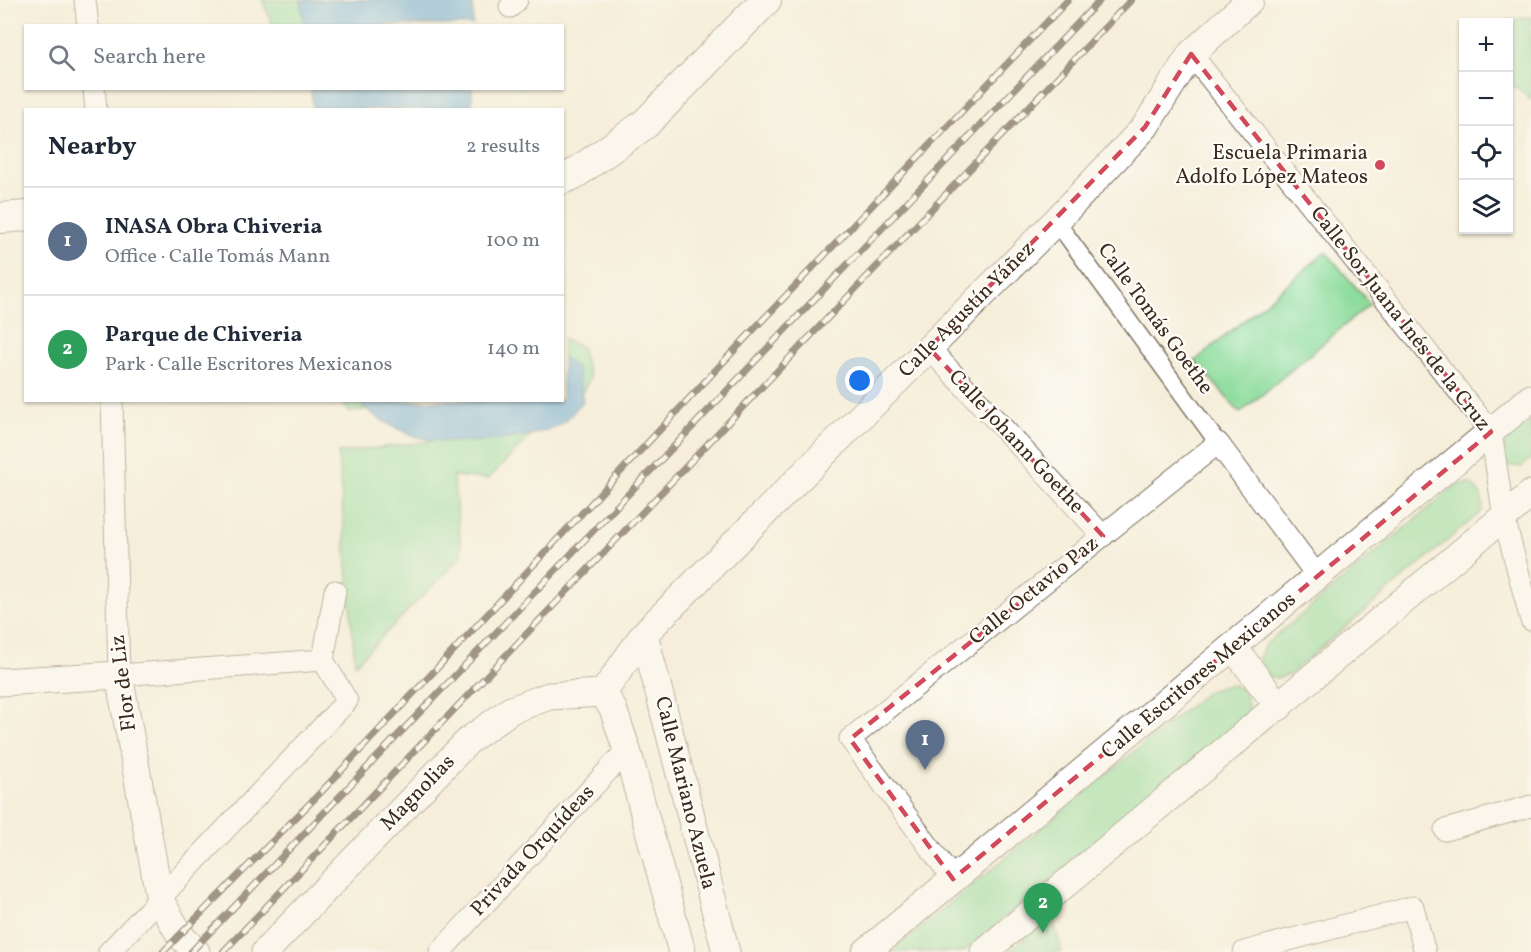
<!DOCTYPE html>
<html lang="en">
<head>
<meta charset="utf-8">
<style>
	body { margin:0; font-family:Vollkorn,serif; background:#f2f2f3; color:#1f2937 }
	.controls { position:absolute; right:18px; top:18px; display:grid; overflow:hidden; border-radius:0px; box-shadow:0 2px 4px #0004 }
	.controls button { width:54px; height:54px; display:grid; place-items:center; padding:0; border:0; border-bottom:2px solid #e0e1e3; background:#fff; color:#1f2937; font:30px sans-serif }
	.you { position:absolute; left:860px; top:381px; width:21px; height:21px; margin:-15px; border:4px solid #fff; border-radius:50%; background:#1a73e8; box-shadow:0 0 0 9px #1a73e833 }
	.badge { display:grid; place-items:center; width:39px; height:39px; border-radius:50%; background:#7c3aed; color:#fff; font-size:20px; font-weight:700 }
	.pin { position:absolute; translate:-50% -50px; filter:drop-shadow(0 2px 3px #0008) }
	.pin::after { content:''; position:absolute; top:32px; width:21px; height:18px; background:inherit; clip-path:polygon(0 0,100% 0,50% 100%) }
	.list { margin:0; padding:0; list-style:none }
	h2 { display:flex; justify-content:space-between; align-items:center; height:78px; margin:0; padding:0 24px; font-size:26px }
	h2 small { font-size:20px; font-weight:400; color:#747a83 }
	.list li { display:grid; grid-template-columns:39px 1fr auto; gap:18px; align-items:center; box-sizing:border-box; height:108px; padding:0 24px; border-top:2px solid #e0e1e3 }
	.list b { display:block; font-size:22px; white-space:nowrap }
	.list p { margin:0; font-size:20px; white-space:nowrap; color:#747a83 }
	.list em { font-size:20px; font-style:normal; color:#747a83 }
	.icon { flex:none; width:33px; height:33px; fill:none; stroke:currentColor; stroke-width:2; stroke-linecap:round; stroke-linejoin:round }
	.map { position:relative; flex:none; width:1531px; height:952px; overflow:hidden }
	.search { position:absolute; background:#fff; box-shadow:0 2px 4px #0004; left:24px; top:24px; width:540px; height:66px; display:flex; align-items:center; gap:15px; box-sizing:border-box; padding:0 21px; border-radius:0px; color:#747a83; font-size:22px }
	.panel { position:absolute; background:#fff; box-shadow:0 2px 4px #0004; left:24px; top:108px; width:540px; height:294px; border-radius:0px }
	.map>svg:first-child { display:block }
	.green { fill:#8cdc9c; stroke:#64835d; stroke-width:1.5 }
	.water { fill:#5ea5d4; stroke:#4c6879; stroke-width:1.5 }
	.lines { fill:none; stroke-linecap:round; stroke-linejoin:round }
	.pedestrian-casing { stroke:#7c6f60; stroke-width:19 }
	.minor-casing { stroke:#7c6f60; stroke-width:23 }
	.tertiary-casing { stroke:#7c6f60; stroke-width:29 }
	.secondary-casing { stroke:#7c6f60; stroke-width:32 }
	.pedestrian { stroke:#fff; stroke-width:16 }
	.minor { stroke:#fff; stroke-width:21 }
	.tertiary { stroke:#fff; stroke-width:27 }
	.secondary { stroke:#fff; stroke-width:30 }
	.rail-casing { stroke:#3b2a1e; stroke-width:7 }
	.rail { stroke:#fdfcf7; stroke-width:4.5; stroke-dasharray:14; stroke-linecap:butt }
	.marked { fill:none; stroke:#d1495b; stroke-width:4.5; stroke-dasharray:12 8; stroke-linejoin:round }
	.poi-dot { fill:#d1495b; stroke:#fdfcf7; stroke-width:2 }
	.labels { text-anchor:middle; dominant-baseline:central; stroke-width:4.5; stroke-linejoin:round; paint-order:stroke }
	.poi-label { font-size:21px; fill:#3b2a1e; stroke:#fdfcf7; text-anchor:end }
	.street-label { font-size:21px; fill:#3b2a1e; stroke:#fdfcf7 }
</style>
</head>
<body>
<div class="map">
<svg width="1531" height="952" viewBox="0 0 1531 952">
	<rect width="100%" height="100%" fill="#fdfcf7"/>
	<filter id="ink" filterUnits="userSpaceOnUse"><feTurbulence type="fractalNoise" baseFrequency=".0167" numOctaves="2"/><feDisplacementMap in="SourceGraphic" scale="12" xChannelSelector="R" yChannelSelector="G"/><feConvolveMatrix kernelMatrix="1 2 1 2 8 2 1 2 1" color-interpolation-filters="sRGB"/></filter>
	<filter id="wash" filterUnits="userSpaceOnUse"><feTurbulence type="fractalNoise" baseFrequency=".008" numOctaves="4" result="noise"/><feDisplacementMap in="SourceGraphic" scale="24" xChannelSelector="R" yChannelSelector="G"/><feGaussianBlur stdDeviation="1.35" result="paint"/><feColorMatrix in="noise" values="0 0 0 0 0 0 0 0 0 0 0 0 0 0 0 0 0 1.4 0 .05"/><feComposite in="paint" operator="in"/></filter>
	<g filter="url(#wash)">
		<rect width="100%" height="100%" fill="#f5eeda"/>
		<path class="green" d="M 262,0 L 446,0 L 446,25 L 273,25 Z
			M 1531,17 L 1531,100 L 1509,82 L 1508,22 L 1500,22 Z
			M 1326,252 L 1370,304 L 1240,413 L 1195,361 Z
			M 563,339 L 581,347 L 590,378 L 579,399 L 554,412 L 488,479 L 453,476 L 462,556 L 355,664 L 338,453 L 432,441 L 425,427 L 389,405 L 350,413 L 341,401 L 562,400 Z
			M 1531,420 L 1531,459 L 1521,467 L 1506,465 C 1495,442 1515,434 1531,420 Z
			M 1469,483 C 1481,491 1484,497 1482,511 L 1289,675 L 1276,678 L 1263,674 L 1259,658 L 1264,646 L 1456,485 Z
			M 1231,684 L 1244,691 L 1249,710 L 1241,724 L 963,952 L 891,952 L 1208,691 Z
			M 1052,915 L 1062,952 L 1008,952 Z"/>
		<path class="water" d="M 301,0 L 473,0 L 473,25 L 304,25 Z
			M 311,89 L 472,89 L 472,109 L 313,109 Z
			M 563,357 L 577,369 L 583,401 C 577,408 571,416 564,422 C 536,442 443,448 412,435 C 392,427 372,417 359,401 L 562,400 Z"/>
	</g>
	<g filter="url(#ink)">
		<g class="lines">
			<g class="pedestrian-casing">
				<path id="pedestrian" d="M 1056,221 L 1218,443"/>
			</g>
			<g class="minor-casing">
				<path id="minor" d="M 85,0 L 88,26
					M 510,7 L 517,0
					M 1191,54 L 1491,432 L 1504,518 L 1531,620
					M 94,88 L 96,110
					M 929,348 L 1103,536
					M 112,400 L 119,675 L 323,660
					M 323,660 L 335,591
					M 1445,830 L 1531,806
					M 953,879 L 850,739 L 1218,443 L 1318,577
					M 109,952 L 347,701 L 323,660
					M 440,952 L 627,750
					M 1244,952 L 1413,907 L 1425,952"/>
			</g>
			<g class="tertiary-casing">
				<path id="tertiary" d="M 644,634 L 726,952
					M 1233,647 L 1279,707
					M 0,682 L 119,675 L 160,900 L 180,935 L 196,952
					M 603,693 L 644,634 L 1056,221 L 1145,127 L 1191,54 L 1250,0
					M 603,693 L 613,709 L 627,750 L 682,952
					M 265,952 L 468,741 L 511,710 L 549,696 L 603,693
					M 866,952 L 1531,398
					M 984,952 L 1531,494"/>
			</g>
			<g class="secondary-casing">
				<path id="secondary" d="M 562,179 L 573,175 L 645,124 L 766,0
					M 0,218 L 26,216"/>
			</g>
			<use href="#pedestrian" class="pedestrian"/>
			<use href="#minor" class="minor"/>
			<use href="#tertiary" class="tertiary"/>
			<use href="#secondary" class="secondary"/>
			<g class="rail-casing">
				<path id="rail" d="M 163,952 L 323,790 L 756,327 L 1068,0
					M 191,952 L 1100,0
					M 223,952 L 1131,0"/>
			</g>
			<use href="#rail" class="rail"/>
		</g>
	</g>
	<path d="M0 0H1531V952H0ZM 1191,54 L 1491,432 L 953,879 L 850,739 L 1103,536 L 929,348 L 1145,127 Z" fill="#f5eeda" fill-opacity=".55" fill-rule="evenodd"/>
	<path class="marked" d="M 1191,54 L 1491,432 L 953,879 L 850,739 L 1103,536 L 929,348 L 1145,127 Z"/>
	<circle class="poi-dot" cx="1380" cy="165" r="6"/>
	<g class="labels">
		<g class="poi-label">
			<text x="1368" y="153">Escuela Primaria<tspan x="1368" dy="24">Adolfo López Mateos</tspan></text>
		</g>
		<g class="street-label">
			<text transform="translate(967 310) rotate(-45)">Calle Agustín Yáñez</text>
			<text transform="translate(1155 319) rotate(54)">Calle Tomás Goethe</text>
			<text transform="translate(1400 319) rotate(52)">Calle Sor Juana Inés de la Cruz</text>
			<text transform="translate(1016 442) rotate(47)">Calle Johann Goethe</text>
			<text transform="translate(1034 591) rotate(-39)">Calle Octavio Paz</text>
			<text transform="translate(1199 676) rotate(-40)">Calle Escritores Mexicanos</text>
			<text transform="translate(124 683) rotate(-97)">Flor de Liz</text>
			<text transform="translate(418 793) rotate(-46)">Magnolias</text>
			<text transform="translate(685 793) rotate(76)">Calle Mariano Azuela</text>
			<text transform="translate(533 851) rotate(-47)">Privada Orquídeas</text>
		</g>
	</g>
</svg>
<div class="controls">
<button>+</button>
<button>−</button>
<button><svg class="icon" aria-label="locate" viewBox="0 0 24 24"><circle cx="12" cy="12" r="6"/><path d="M12 2v4M12 18v4M2 12h4M18 12h4"/></svg></button>
<button><svg class="icon" aria-label="layers" viewBox="0 0 24 24"><path d="M12 4l9 5-9 5-9-5zM3 14l9 5 9-5"/></svg></button>
</div>
<div class="you"></div>
<div class="pin badge" style="left:925px;top:770px;background:#5c6f8a">1</div>
<div class="pin badge" style="left:1043px;top:933px;background:#2e9e5b">2</div>
<div class="search"><svg class="icon" aria-label="search" viewBox="0 0 24 24"><circle cx="10" cy="10" r="6"/><path d="M15 15l6 6"/></svg>Search here</div>
<section class="panel">
<h2>Nearby<small>2 results</small></h2>
<ul class="list">
<li><span class="badge" style="background:#5c6f8a">1</span><div><b>INASA Obra Chiveria</b><p>Office · Calle Tomás Mann</p></div><em>100 m</em></li>
<li><span class="badge" style="background:#2e9e5b">2</span><div><b>Parque de Chiveria</b><p>Park · Calle Escritores Mexicanos</p></div><em>140 m</em></li>
</ul>
</section>
</div>
</body>
</html>
